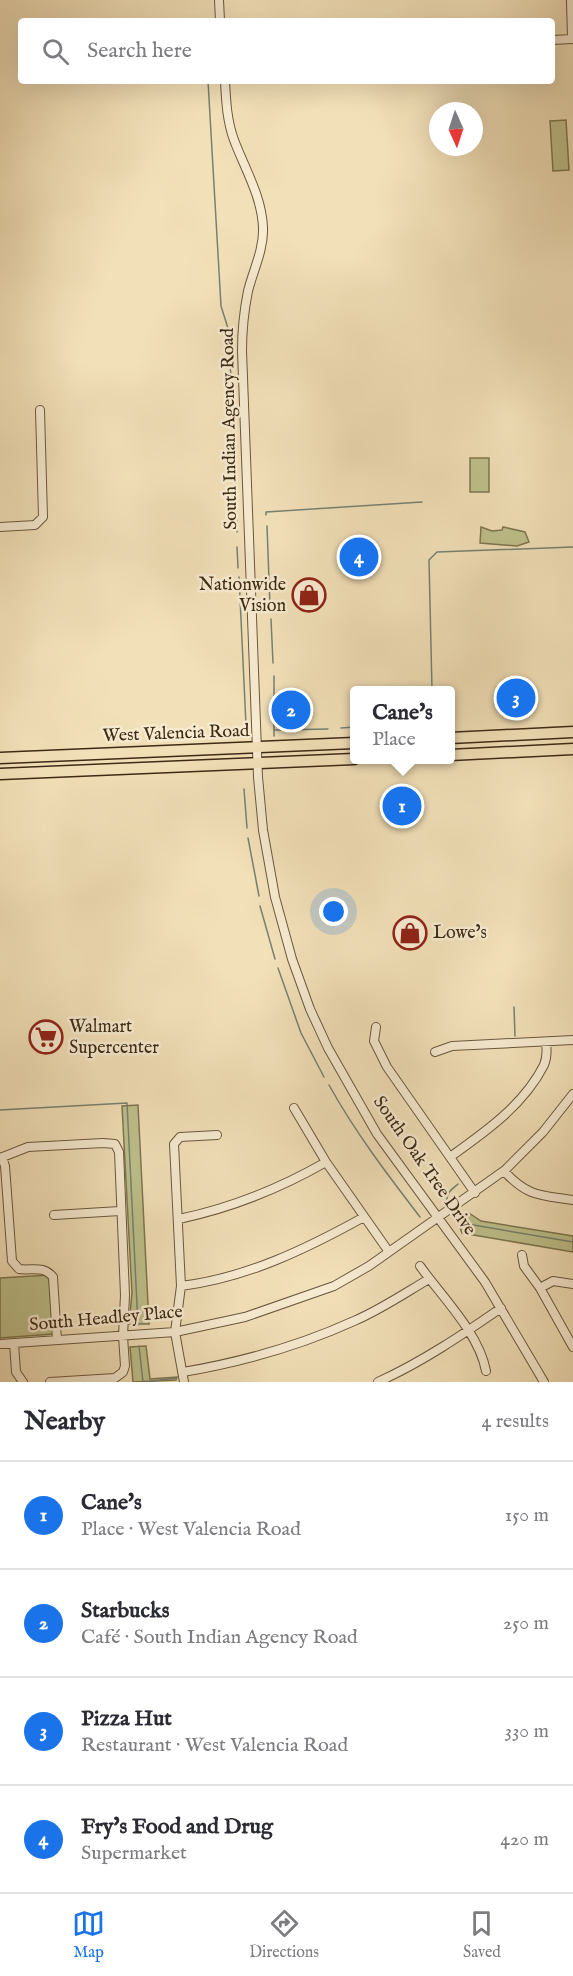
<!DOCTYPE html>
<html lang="en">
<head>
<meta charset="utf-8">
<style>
	body { margin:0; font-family:"IM FELL English",serif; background:#f7f7f7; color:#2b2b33 }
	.compass { position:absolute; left:429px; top:102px; width:54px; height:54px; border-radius:50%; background:#fff; box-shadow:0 6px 24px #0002; rotate:177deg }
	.you { position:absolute; left:334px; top:912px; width:21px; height:21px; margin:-15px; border:4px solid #fff; border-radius:50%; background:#1a73e8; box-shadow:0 0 0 9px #1a73e833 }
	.badge { display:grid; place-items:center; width:39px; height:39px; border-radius:50%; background:#1a73e8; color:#fff; font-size:20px; font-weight:700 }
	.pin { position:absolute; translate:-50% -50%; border:3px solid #fff; box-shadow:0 2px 6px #0006 }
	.popup { position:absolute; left:350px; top:686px; width:105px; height:78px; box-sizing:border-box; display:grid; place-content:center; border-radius:6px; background:#fff; filter:drop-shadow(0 2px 4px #0005); font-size:20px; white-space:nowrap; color:#7c7c81 }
	.popup b { font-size:22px; color:#2b2b33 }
	.popup::after { content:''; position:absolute; left:50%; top:100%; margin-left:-12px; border:12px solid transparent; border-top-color:#fff }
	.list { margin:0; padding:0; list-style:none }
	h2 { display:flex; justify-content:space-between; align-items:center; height:78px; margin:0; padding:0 24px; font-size:26px }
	h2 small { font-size:20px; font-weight:400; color:#7c7c81 }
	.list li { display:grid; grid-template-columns:39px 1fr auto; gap:18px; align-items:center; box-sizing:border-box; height:108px; padding:0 24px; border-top:2px solid #e1e1e2 }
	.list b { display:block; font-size:22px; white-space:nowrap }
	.list p { margin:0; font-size:20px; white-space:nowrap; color:#7c7c81 }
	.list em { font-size:20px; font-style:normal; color:#7c7c81 }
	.icon { flex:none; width:33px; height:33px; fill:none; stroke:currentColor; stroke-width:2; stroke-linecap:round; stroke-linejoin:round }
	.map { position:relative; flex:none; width:573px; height:1382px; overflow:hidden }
	.search { position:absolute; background:#fff; box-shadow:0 6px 24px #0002; left:18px; right:18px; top:18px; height:66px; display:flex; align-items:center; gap:15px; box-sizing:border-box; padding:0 21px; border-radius:6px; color:#7c7c81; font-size:22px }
	.sheet { height:510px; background:#fff }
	nav { display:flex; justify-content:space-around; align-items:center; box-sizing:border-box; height:84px; border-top:2px solid #e1e1e2; background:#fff; font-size:16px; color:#7c7c81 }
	nav a { display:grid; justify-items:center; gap:3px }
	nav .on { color:#1a73e8 }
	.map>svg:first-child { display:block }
	.green { fill:#bec18c; stroke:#7e7650; stroke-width:1.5 }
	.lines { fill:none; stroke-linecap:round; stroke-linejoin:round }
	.stream { stroke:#758273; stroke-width:1.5 }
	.minor-casing { stroke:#6a583e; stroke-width:10 }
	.major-casing { stroke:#3d2a15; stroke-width:13 }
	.minor { stroke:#f7ebd1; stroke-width:8 }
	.major { stroke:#f2e0b8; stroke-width:10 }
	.labels { text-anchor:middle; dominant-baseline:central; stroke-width:5; stroke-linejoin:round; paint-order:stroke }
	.street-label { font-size:18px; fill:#3d2a15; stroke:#f7ebd1 }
	.poi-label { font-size:18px; fill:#3d2a15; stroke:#f7ebd1; text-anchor:start }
</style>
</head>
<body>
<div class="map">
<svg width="573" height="1382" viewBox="0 0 573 1382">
	<rect width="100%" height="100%" fill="#f2e0b8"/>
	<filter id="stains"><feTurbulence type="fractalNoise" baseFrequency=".00333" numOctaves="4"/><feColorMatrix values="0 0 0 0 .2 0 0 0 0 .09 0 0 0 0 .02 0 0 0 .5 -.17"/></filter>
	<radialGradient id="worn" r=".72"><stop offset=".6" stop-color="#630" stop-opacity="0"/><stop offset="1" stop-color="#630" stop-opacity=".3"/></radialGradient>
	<path class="green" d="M 566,120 L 569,170 L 553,171 L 550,121 Z
		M 470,458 L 489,458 L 489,492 L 470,492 Z
		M 481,527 L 492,531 L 502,530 L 503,527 L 525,532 L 529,542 L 517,546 L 480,543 Z
		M 138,1105 L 149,1324 L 129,1324 L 132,1293 L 122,1106 Z
		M 469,1213 L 481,1221 L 573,1236 L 573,1252 L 462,1233 L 457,1220 Z
		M 49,1275 L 53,1334 L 0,1338 L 0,1278 Z
		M 146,1346 L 150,1379 L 177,1377 L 176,1380 L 133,1382 L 130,1347 Z"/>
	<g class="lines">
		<path class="stream" d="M 208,81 L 221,306 L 232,341 L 230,347
			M 230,359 L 232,399
			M 233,410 L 237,532
			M 266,515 L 266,512 L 422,502
			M 267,526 L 270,607
			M 237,547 L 238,568
			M 239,577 L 246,725 L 249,734
			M 271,619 L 273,663
			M 274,676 L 274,736
			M 432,690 L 429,560 L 437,552 L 573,547
			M 341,728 L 354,727
			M 275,730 L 328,729
			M 244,789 L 247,828
			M 248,838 L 259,896
			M 260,906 L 275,959
			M 278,968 L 301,1033 L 324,1077
			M 514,1007 L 515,1036
			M 329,1085 C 355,1132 387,1174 420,1217
			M 0,1110 L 127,1103 L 138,1325
			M 447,1200 C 446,1193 453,1188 458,1184
			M 459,1218 L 466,1223
			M 456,1222 L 573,1242
			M 139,1346 L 143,1382
			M 144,1382 L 176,1378"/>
		<g class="minor-casing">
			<path id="minor" d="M 219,0 L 220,21
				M 571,0 L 572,39
				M 552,40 L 573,39
				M 225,81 C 226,101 227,121 234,140 C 245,169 262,197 263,228 C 264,249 253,271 248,291 C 244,311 242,331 242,351 L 258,777 L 263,830 L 275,897 L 292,959 L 310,1009 L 328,1048 L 377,1134 L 485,1282 L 544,1382
				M 0,527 L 35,525 L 43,517 L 40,410
				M 376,1027 L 374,1041 L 387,1067 L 475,1193
				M 435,1052 L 452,1046 L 573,1040
				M 294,1108 L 326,1162 L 389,1252
				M 2,1157 L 5,1166 L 12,1261 L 19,1269 C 32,1271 43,1265 53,1277 L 57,1340
				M 450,1157 C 485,1132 524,1105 544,1065 C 547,1058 547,1050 546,1042
				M 0,1158 L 28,1147 L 103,1143 L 115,1144 L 119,1152 L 125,1295 L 123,1336 L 125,1366 L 123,1372 L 115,1378 L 50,1382
				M 504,1171 C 528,1197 540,1195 573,1200
				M 54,1215 L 120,1211
				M 179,1219 C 231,1208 279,1189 326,1162
				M 522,1255 L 524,1266 L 540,1288 L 573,1347
				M 420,1266 C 442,1297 479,1333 486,1371
				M 181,1286 C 247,1278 308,1248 364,1217
				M 540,1288 L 553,1281 L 573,1284
				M 14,1343 L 16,1372 L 23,1382
				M 0,1344 L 175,1332 L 245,1317 L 334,1286 L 369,1266 L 505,1170 L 543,1132 L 573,1094
				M 183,1372 C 242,1362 299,1346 354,1321 C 380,1310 405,1293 429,1279
				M 184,1382 L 175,1332 L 181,1286 L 174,1144 L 180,1137 L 217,1135
				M 378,1382 C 422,1362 462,1335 501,1308"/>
		</g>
		<g class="major-casing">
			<path id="major" d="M 450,738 L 573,732
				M 450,755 L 573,749
				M 0,758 L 354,743
				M 0,774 L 354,759"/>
		</g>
		<use href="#minor" class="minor"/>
		<use href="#major" class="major"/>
	</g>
	<defs>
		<g id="shop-ring" transform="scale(1.725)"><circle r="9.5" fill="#f7ebd1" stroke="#8f2418" stroke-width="1.5"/><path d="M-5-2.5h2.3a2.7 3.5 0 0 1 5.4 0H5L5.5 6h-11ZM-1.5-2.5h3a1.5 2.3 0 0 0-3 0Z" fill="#8f2418"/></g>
		<g id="supermarket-ring" transform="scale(1.725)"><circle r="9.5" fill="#f7ebd1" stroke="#8f2418" stroke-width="1.5"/><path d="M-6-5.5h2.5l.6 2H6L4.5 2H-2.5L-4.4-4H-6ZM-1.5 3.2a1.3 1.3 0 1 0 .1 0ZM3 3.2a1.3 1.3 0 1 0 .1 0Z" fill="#8f2418"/></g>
	</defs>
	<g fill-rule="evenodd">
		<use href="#shop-ring" x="309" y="595"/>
		<use href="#shop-ring" x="410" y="933"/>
		<use href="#supermarket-ring" x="46" y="1037"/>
	</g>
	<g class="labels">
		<g class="street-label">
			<text transform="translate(230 429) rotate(-91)">South Indian Agency Road</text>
			<text transform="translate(176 734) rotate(-2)">West Valencia Road</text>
			<text transform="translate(424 1166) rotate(55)">South Oak Tree Drive</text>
			<text transform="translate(106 1319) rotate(-5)">South Headley Place</text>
		</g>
		<g class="poi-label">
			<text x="286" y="585" text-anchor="end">Nationwide<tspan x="286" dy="21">Vision</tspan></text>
			<text x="433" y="933">Lowe’s</text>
			<text x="69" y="1027">Walmart<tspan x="69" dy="21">Supercenter</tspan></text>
		</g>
	</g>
	<rect width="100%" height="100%" filter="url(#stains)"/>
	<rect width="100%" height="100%" fill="url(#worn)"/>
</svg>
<svg class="compass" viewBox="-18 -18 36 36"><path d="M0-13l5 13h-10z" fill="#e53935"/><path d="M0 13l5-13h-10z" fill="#7c7c81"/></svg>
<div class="you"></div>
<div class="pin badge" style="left:402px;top:806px">1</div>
<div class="popup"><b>Cane's</b>Place</div>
<div class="pin badge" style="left:291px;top:710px">2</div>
<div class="pin badge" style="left:516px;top:698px">3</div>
<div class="pin badge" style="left:359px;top:557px">4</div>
<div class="search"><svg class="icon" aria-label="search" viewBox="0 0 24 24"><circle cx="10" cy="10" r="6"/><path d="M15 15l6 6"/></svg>Search here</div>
</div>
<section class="sheet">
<h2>Nearby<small>4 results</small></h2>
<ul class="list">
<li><span class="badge">1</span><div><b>Cane's</b><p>Place · West Valencia Road</p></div><em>150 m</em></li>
<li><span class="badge">2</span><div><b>Starbucks</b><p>Café · South Indian Agency Road</p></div><em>250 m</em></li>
<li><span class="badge">3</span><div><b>Pizza Hut</b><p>Restaurant · West Valencia Road</p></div><em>330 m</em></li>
<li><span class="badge">4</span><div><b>Fry's Food and Drug</b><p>Supermarket</p></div><em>420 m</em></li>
</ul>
</section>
<nav>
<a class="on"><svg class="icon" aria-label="map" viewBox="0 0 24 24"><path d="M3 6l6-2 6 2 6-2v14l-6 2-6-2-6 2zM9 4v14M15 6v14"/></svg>Map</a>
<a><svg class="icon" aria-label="directions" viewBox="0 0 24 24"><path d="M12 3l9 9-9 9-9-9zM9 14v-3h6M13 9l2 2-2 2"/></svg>Directions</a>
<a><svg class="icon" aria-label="saved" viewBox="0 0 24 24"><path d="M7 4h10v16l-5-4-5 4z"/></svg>Saved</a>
</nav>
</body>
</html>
